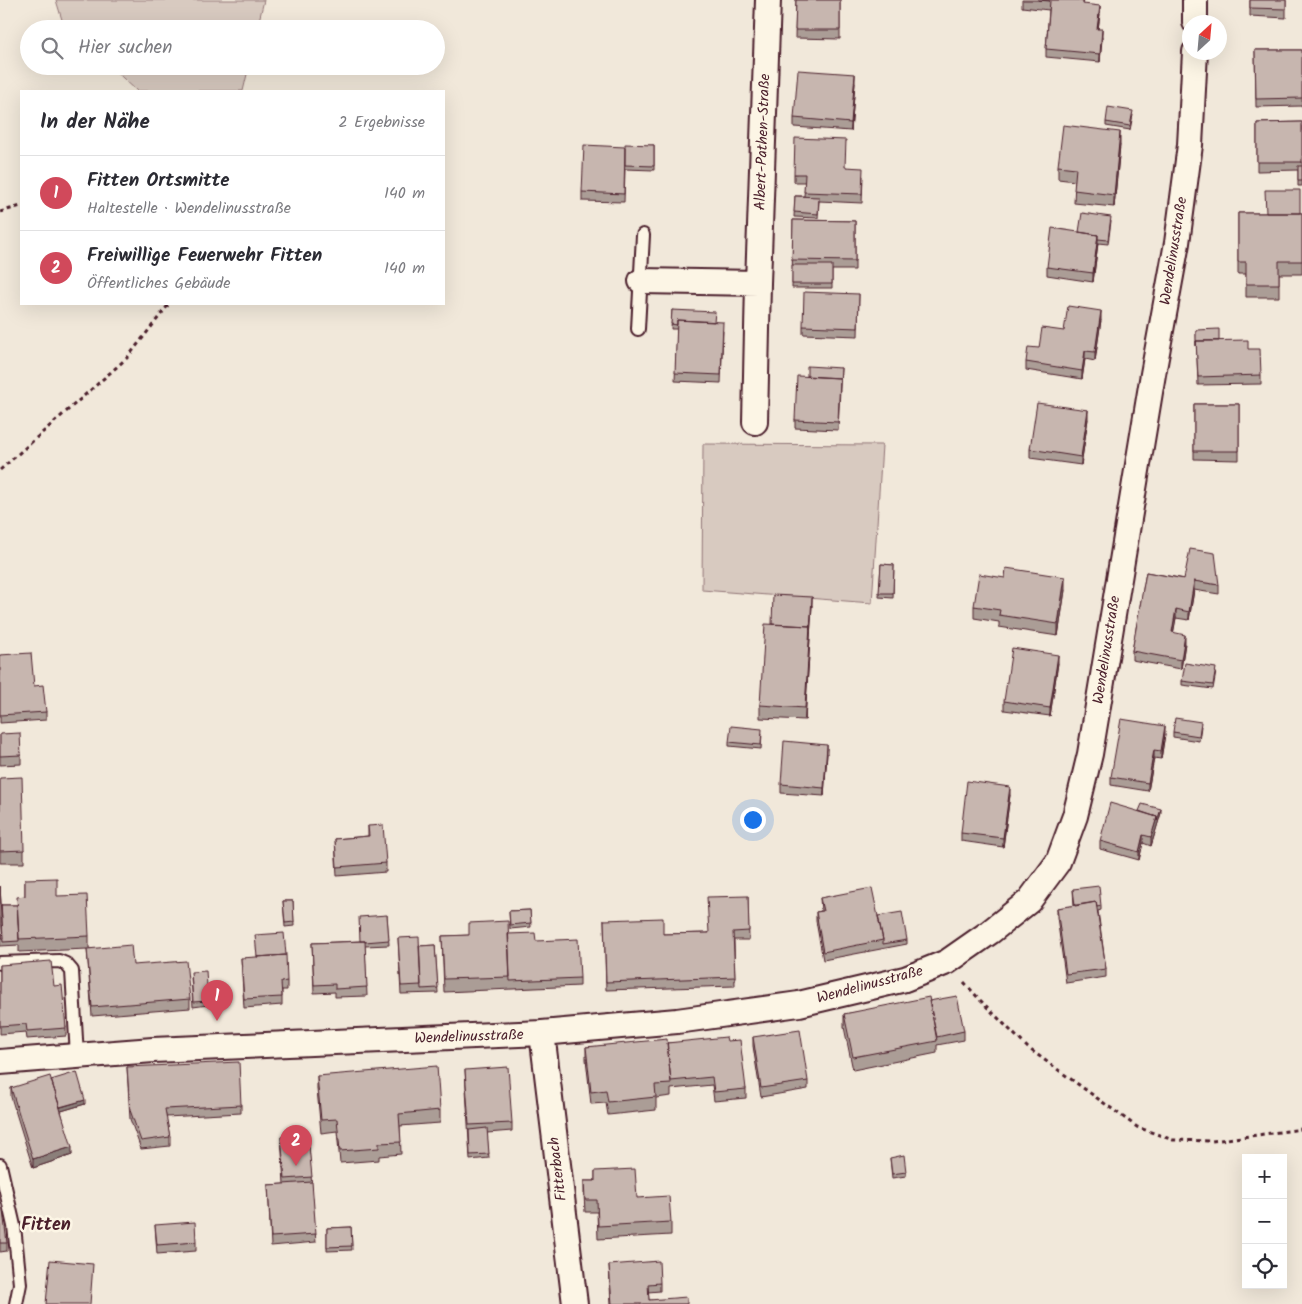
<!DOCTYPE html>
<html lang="de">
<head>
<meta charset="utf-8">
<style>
	body { margin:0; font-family:Kalam,sans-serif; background:#f7f7f7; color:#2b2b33 }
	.controls { position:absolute; right:15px; bottom:15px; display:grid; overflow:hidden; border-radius:0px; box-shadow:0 5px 20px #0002 }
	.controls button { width:45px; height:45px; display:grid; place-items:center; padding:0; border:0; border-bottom:1px solid #e1e1e2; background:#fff; color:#2b2b33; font:25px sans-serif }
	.compass { position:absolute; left:1182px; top:15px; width:45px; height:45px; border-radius:50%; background:#fff; box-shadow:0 5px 20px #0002; rotate:26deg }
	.you { position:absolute; left:752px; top:819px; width:18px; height:18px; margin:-12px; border:4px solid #fff; border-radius:50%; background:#1a73e8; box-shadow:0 0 0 8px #1a73e833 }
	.badge { display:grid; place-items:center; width:32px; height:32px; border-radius:50%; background:#d1495b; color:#fff; font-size:16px; font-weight:700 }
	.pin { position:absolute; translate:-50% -41px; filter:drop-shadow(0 1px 2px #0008) }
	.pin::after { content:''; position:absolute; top:26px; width:18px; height:15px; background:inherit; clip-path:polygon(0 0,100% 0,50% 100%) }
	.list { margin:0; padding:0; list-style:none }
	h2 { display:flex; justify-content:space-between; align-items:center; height:65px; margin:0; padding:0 20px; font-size:21px }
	h2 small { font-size:16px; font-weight:400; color:#7c7c81 }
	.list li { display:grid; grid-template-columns:32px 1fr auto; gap:15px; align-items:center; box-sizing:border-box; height:75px; padding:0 20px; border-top:1px solid #e1e1e2 }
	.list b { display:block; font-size:19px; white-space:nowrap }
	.list p { margin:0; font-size:16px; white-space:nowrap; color:#7c7c81 }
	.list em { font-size:16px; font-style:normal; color:#7c7c81 }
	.icon { flex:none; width:28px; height:28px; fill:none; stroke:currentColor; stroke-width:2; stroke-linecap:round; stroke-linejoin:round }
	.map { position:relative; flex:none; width:1302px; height:1304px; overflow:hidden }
	.search { position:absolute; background:#fff; box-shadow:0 5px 20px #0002; left:20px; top:20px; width:425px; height:55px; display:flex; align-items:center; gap:12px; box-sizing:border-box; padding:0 18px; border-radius:28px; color:#7c7c81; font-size:19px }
	.panel { position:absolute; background:#fff; box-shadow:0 5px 20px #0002; left:20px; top:90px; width:425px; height:215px; border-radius:0px }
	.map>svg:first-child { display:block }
	.green { fill:#d8cac0; stroke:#917476 }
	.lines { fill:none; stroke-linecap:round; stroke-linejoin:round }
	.lane-casing { stroke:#4a1f2b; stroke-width:16 }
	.street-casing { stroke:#4a1f2b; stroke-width:28 }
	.path { stroke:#4a1f2b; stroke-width:3; stroke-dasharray:4 4; stroke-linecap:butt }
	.lane { stroke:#fcf5e5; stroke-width:12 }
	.street { stroke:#fcf5e5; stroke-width:24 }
	.wall { fill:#ab9d96; stroke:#4a1f2b }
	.shaded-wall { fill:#8b7f7a; stroke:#4a1f2b }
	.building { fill:#c7b6af; stroke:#4a1f2b }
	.labels { text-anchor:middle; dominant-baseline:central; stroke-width:5; stroke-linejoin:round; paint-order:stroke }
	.street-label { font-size:15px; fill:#4a1f2b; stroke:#fcf5e5 }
	.quarter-label { font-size:18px; font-weight:bold; fill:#4a1f2b; stroke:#fcf5e5 }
</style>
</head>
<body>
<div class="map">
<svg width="1302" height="1304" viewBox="0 0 1302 1304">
	<rect width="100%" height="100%" fill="#f1e8da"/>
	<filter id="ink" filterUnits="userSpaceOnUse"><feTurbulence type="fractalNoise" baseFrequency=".02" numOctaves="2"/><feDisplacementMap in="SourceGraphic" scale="10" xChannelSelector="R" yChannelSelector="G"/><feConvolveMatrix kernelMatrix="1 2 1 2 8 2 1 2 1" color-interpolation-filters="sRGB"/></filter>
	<g filter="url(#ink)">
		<path class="green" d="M 56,0 L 264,0 L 257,29 L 69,29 L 63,23 Z
			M 110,66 L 249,66 L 243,91 L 137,91 Z
			M 703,444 L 882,445 L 872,603 L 702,590 Z"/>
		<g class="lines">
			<g class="lane-casing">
				<path id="lane" d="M 638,329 L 643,235
					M 0,963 L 59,961 L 66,964 L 72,971 L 77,1056
					M 0,1165 L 14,1226 L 20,1284 L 16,1304"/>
			</g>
			<g class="street-casing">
				<path id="street" d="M 1195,0 L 1195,22
					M 641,281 L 758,283
					M 755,422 L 758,283 L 768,0
					M 542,1033 L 575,1304
					M 0,1062 L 153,1050 L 542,1033 L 677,1021 L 799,1004 L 905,979 L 947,962 L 990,932 L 1029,901 L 1058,862 L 1075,816 L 1090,754 L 1153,374 L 1177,243 L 1190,145 L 1195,52"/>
			</g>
			<path class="path" d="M 0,212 L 21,206
				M 0,470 L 128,357 L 169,304
				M 964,982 L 980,1000 L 1028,1048 L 1137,1127 L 1173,1140 L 1212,1141 L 1302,1129"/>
			<use href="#lane" class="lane"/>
			<use href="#street" class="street"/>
		</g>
		<path class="wall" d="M 796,0 L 840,0 L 840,39 L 795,38 Z
			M 1022,0 L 1084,0 L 1083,4 L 1100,14 L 1098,29 L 1102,38 L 1100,62 L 1046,57 L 1046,49 L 1049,10 L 1022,7 Z
			M 1250,0 L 1286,0 L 1286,18 L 1250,16 Z
			M 1255,50 L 1302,50 L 1302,106 L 1256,107 Z
			M 855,83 L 851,131 L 794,127 L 794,118 Z
			M 1133,115 L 1130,130 L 1106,126 L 1106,122 Z
			M 1302,122 L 1302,186 L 1298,186 L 1298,170 L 1257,171 L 1257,123 Z
			M 654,145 L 654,170 L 625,169 L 624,202 L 582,201 L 582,192 L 625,147 Z
			M 1120,145 L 1114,207 L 1074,203 L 1075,181 L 1058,179 L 1058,166 Z
			M 845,167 L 863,176 L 862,203 L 819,201 L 818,218 L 794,217 L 795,196 L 804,196 L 805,182 L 794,182 L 794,174 Z
			M 1238,213 L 1302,213 L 1302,274 L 1279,274 L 1279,297 L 1246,297 L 1246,274 L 1238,274 Z
			M 793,220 L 855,221 L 855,270 L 832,270 L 832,288 L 792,288 Z
			M 1111,221 L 1108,244 L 1098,243 L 1093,282 L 1047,275 L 1047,267 L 1079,232 Z
			M 859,294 L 858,336 L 803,334 L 803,326 Z
			M 672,310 L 715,322 L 723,331 L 721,383 L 675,381 L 677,329 L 671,329 Z
			M 1101,320 L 1095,361 L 1085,359 L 1082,379 L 1026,370 L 1026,362 L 1039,348 Z
			M 1196,330 L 1219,341 L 1261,375 L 1261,384 L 1198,385 Z
			M 841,368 L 838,430 L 795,428 L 795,420 L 807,376 Z
			M 1194,404 L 1239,404 L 1239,460 L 1194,459 Z
			M 1088,419 L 1081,465 L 1030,458 L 1030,449 Z
			M 881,564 L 894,565 L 893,598 L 879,597 Z
			M 1146,572 L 1219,585 L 1219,594 L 1194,590 L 1189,620 L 1176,618 L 1173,633 L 1185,643 L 1181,669 L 1132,660 L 1132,651 Z
			M 1065,590 L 1058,636 L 999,627 L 999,622 L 974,618 L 974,606 Z
			M 812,605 L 805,720 L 760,718 L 760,705 L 772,624 Z
			M 0,655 L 34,686 L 46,712 L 46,720 L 0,723 Z
			M 1058,663 L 1050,716 L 1004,710 L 1004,701 Z
			M 1216,672 L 1213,689 L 1182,685 L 1182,681 Z
			M 1201,726 L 1199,741 L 1173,737 L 1173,732 Z
			M 762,733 L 761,749 L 729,746 L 729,742 Z
			M 0,734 L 21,755 L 21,764 L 0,765 Z
			M 1165,734 L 1161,759 L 1154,758 L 1148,791 L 1111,785 L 1111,777 Z
			M 827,753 L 824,796 L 781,793 L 781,784 Z
			M 0,778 L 24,850 L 24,863 L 0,863 Z
			M 1010,795 L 1003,847 L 961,841 L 961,833 Z
			M 1139,811 L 1161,813 L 1151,846 L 1143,843 L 1139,860 L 1100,849 L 1100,841 Z
			M 368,826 L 386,863 L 386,872 L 337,876 L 335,839 L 368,836 Z
			M 25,879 L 57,896 L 89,936 L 89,948 L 133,965 L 190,999 L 190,1008 L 92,1016 L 87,949 L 19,952 L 19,945 L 0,946 L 0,886 L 1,905 L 17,905 L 25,896 Z
			M 1073,889 L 1101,906 L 1101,910 L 1098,911 L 1106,969 L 1106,977 L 1066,983 L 1057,917 L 1057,908 L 1074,906 Z
			M 748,896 L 749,940 L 734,940 L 735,986 L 606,990 L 604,920 L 663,934 L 708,933 Z
			M 820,898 L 878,916 L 907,940 L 907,944 L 823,960 L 816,921 L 816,912 L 821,911 Z
			M 283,901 L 293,901 L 294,926 L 285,927 Z
			M 530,910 L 531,927 L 510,929 L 509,911 Z
			M 387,915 L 389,945 L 365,946 L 367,996 L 335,997 L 335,992 L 314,993 L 312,943 L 360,941 Z
			M 508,934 L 536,941 L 580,978 L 580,986 L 444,992 L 442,936 Z
			M 398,938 L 419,946 L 435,945 L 438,993 L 401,994 Z
			M 241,958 L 287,981 L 287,990 L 282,990 L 282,1005 L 244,1008 Z
			M 0,965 L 54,986 L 66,1028 L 66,1036 L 27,1039 L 26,1032 L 0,1034 Z
			M 191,977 L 208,1001 L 208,1005 L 193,1007 Z
			M 929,1001 L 964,1031 L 964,1040 L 937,1045 L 937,1053 L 853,1070 L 844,1027 L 844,1014 Z
			M 753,1037 L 808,1081 L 808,1089 L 761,1097 L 753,1046 Z
			M 727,1041 L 746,1089 L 746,1098 L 714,1101 L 712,1085 L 671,1089 L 671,1096 L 656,1098 L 656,1110 L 608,1115 L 606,1103 L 591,1104 L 586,1059 L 586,1047 L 667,1043 Z
			M 127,1067 L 241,1105 L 241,1113 L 166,1117 L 170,1137 L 170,1146 L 141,1149 L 130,1119 Z
			M 465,1070 L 512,1123 L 512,1131 L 487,1133 L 489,1158 L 470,1160 Z
			M 317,1076 L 440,1110 L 440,1123 L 400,1126 L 401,1154 L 379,1156 L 379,1160 L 340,1163 L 337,1131 L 321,1133 L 317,1089 Z
			M 51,1080 L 85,1104 L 61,1111 L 72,1155 L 33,1168 L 11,1097 L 11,1088 Z
			M 308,1135 L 316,1242 L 271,1246 L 268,1185 L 284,1184 L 281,1137 Z
			M 890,1158 L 906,1172 L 906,1176 L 892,1178 Z
			M 595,1171 L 637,1198 L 671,1222 L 671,1235 L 598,1239 L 597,1212 L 585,1212 L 584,1194 L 584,1181 L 595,1181 Z
			M 0,1203 L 7,1243 L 7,1251 L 0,1252 Z
			M 155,1225 L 196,1242 L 196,1251 L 157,1254 Z
			M 351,1227 L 352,1250 L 327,1251 L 327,1228 Z
			M 609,1265 L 660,1283 L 660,1291 L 648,1292 L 649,1300 L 687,1304 L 611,1304 Z"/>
		<path class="shaded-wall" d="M 1100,6 L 1100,14 L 1097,37 L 1097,29 Z
			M 1102,29 L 1102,38 L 1100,62 L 1100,54 Z
			M 855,74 L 855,83 L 851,131 L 851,123 Z
			M 1120,132 L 1120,145 L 1114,207 L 1114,195 Z
			M 1098,235 L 1098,243 L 1093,282 L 1093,273 Z
			M 1101,311 L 1101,320 L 1095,361 L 1095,352 Z
			M 1085,351 L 1085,359 L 1082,379 L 1082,371 Z
			M 1088,410 L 1088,419 L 1081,465 L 1081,457 Z
			M 1065,577 L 1065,590 L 1058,636 L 1058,624 Z
			M 1194,581 L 1194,590 L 1189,620 L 1189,612 Z
			M 812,597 L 812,605 L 805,720 L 805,708 Z
			M 1176,609 L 1176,618 L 1172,641 L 1172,632 Z
			M 1185,635 L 1185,643 L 1181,669 L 1181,660 Z
			M 1058,655 L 1058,663 L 1050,716 L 1050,708 Z
			M 1165,726 L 1165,734 L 1161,759 L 1161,751 Z
			M 827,745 L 827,753 L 824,796 L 824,788 Z
			M 1154,750 L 1154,758 L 1148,791 L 1148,783 Z
			M 1010,787 L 1010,795 L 1003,847 L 1003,838 Z
			M 1161,809 L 1161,813 L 1151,846 L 1151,837 L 1157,817 Z
			M 1143,835 L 1143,843 L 1139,860 L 1139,852 Z
			M 85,1100 L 85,1104 L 58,1112 L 58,1108 Z
			M 72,1147 L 72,1155 L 33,1168 L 33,1159 Z"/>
		<path class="building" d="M 796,0 L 840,0 L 840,30 L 795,30 Z
			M 1038,0 L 1083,0 L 1083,4 L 1100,6 L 1097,29 L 1102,29 L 1100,54 L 1046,49 L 1050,1 Z
			M 1250,0 L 1286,0 L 1286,9 L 1250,8 Z
			M 1255,50 L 1302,50 L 1302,98 L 1256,99 Z
			M 798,70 L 855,74 L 851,123 L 794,118 Z
			M 1108,107 L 1133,111 L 1130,126 L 1106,122 Z
			M 1302,122 L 1302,162 L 1257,162 L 1257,123 Z
			M 1063,125 L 1120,132 L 1114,195 L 1074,190 L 1076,168 L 1058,166 Z
			M 795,138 L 846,140 L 845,167 L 863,168 L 862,194 L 804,192 L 805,174 L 794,174 Z
			M 625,144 L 654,145 L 654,166 L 625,165 Z
			M 584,145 L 625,147 L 624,194 L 582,192 Z
			M 1298,166 L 1302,166 L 1302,181 L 1298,181 Z
			M 1265,190 L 1300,190 L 1300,213 L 1266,213 Z
			M 795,196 L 819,197 L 818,214 L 794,212 Z
			M 1082,213 L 1111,217 L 1108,240 L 1098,239 L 1098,235 L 1079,232 Z
			M 1238,213 L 1302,213 L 1302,261 L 1279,261 L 1279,284 L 1246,284 L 1246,262 L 1238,262 Z
			M 793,220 L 855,221 L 855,261 L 792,260 Z
			M 1052,228 L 1098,235 L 1093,273 L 1047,267 Z
			M 792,265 L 832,265 L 832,284 L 792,284 Z
			M 804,292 L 859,294 L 858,328 L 803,326 Z
			M 1068,306 L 1101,311 L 1095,352 L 1085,351 L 1082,371 L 1026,362 L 1028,347 L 1039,348 L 1042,328 L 1064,331 Z
			M 672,310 L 715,312 L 714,322 L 677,320 L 677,325 L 671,324 Z
			M 677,320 L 723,322 L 721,375 L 675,373 Z
			M 1219,329 L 1219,341 L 1196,341 L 1196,346 L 1196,330 Z
			M 1248,340 L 1248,349 L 1260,349 L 1261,375 L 1198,377 L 1196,341 Z
			M 807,366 L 841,368 L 840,382 L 840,378 L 807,376 Z
			M 797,376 L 840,378 L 838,422 L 795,420 Z
			M 1037,403 L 1088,410 L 1081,457 L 1030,449 Z
			M 1194,404 L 1239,404 L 1239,451 L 1194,451 Z
			M 1190,549 L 1215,553 L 1219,585 L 1194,581 L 1189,612 L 1176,609 L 1172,632 L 1185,635 L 1181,660 L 1132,651 L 1146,572 L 1184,579 Z
			M 881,564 L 894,565 L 893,593 L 879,593 Z
			M 1006,568 L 1065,577 L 1058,624 L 999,615 L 1000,610 L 974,606 L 979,574 L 1005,578 Z
			M 773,595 L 812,597 L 810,630 L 810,626 L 772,624 Z
			M 765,624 L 810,626 L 805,708 L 760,705 Z
			M 1012,648 L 1058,655 L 1050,708 L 1004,701 Z
			M 31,653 L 34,686 L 43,685 L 46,712 L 0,715 L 0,655 Z
			M 1185,663 L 1216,668 L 1213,685 L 1182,681 Z
			M 1175,718 L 1201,722 L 1199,736 L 1173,732 Z
			M 1121,719 L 1165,726 L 1161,751 L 1154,750 L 1148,783 L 1111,777 Z
			M 731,726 L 762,729 L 761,745 L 729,742 Z
			M 20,733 L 21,755 L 0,756 L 0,734 Z
			M 784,741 L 827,745 L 824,788 L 781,784 Z
			M 22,777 L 24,850 L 0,851 L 0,778 Z
			M 967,781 L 1010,787 L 1003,838 L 961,833 Z
			M 1110,803 L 1157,817 L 1151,837 L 1143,835 L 1139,852 L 1100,841 Z
			M 1142,804 L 1161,809 L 1157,821 L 1157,817 L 1139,811 Z
			M 383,825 L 386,863 L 337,867 L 335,839 L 369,836 L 368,826 Z
			M 57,878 L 57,896 L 87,895 L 89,936 L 19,939 L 17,897 L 25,896 L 25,879 Z
			M 0,886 L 3,938 L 0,938 Z
			M 1099,886 L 1101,906 L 1097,907 L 1096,902 L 1075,906 L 1073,889 Z
			M 872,888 L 883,940 L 823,952 L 816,912 L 823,911 L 820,898 Z
			M 748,896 L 749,931 L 733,932 L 735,977 L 606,982 L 604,920 L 663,918 L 663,934 L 709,933 L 707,897 Z
			M 283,901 L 293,901 L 294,922 L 285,923 Z
			M 1096,902 L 1106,969 L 1066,974 L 1057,908 Z
			M 1,905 L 17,905 L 19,941 L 3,942 Z
			M 530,910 L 531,923 L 510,925 L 509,911 Z
			M 902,912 L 907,940 L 883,944 L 883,940 L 878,916 Z
			M 387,915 L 389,940 L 365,942 L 365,941 L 360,941 L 359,917 Z
			M 508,921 L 510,977 L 444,979 L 442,936 L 469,935 L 469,923 Z
			M 284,933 L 286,955 L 257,957 L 255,935 Z
			M 535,933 L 536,941 L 578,939 L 580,978 L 510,981 L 508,934 Z
			M 419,937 L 421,985 L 401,986 L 398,938 Z
			M 365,941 L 367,987 L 335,989 L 335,984 L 314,985 L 312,943 Z
			M 131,945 L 133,965 L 186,961 L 190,999 L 92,1007 L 87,949 Z
			M 435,945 L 438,988 L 421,989 L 419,946 Z
			M 286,955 L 287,981 L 281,982 L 282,997 L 244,999 L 241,958 Z
			M 51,961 L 54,986 L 62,985 L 66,1028 L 27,1031 L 26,1024 L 0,1026 L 0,965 Z
			M 206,971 L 208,1001 L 193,1002 L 191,972 Z
			M 957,996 L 964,1031 L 937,1037 L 929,1001 Z
			M 929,997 L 937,1041 L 853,1057 L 844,1014 Z
			M 800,1030 L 808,1081 L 761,1088 L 753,1037 Z
			M 726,1037 L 727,1041 L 740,1040 L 746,1089 L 714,1092 L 712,1077 L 671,1081 L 667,1043 Z
			M 667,1039 L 671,1084 L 655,1085 L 656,1097 L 608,1102 L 606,1090 L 591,1092 L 586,1047 Z
			M 239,1062 L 241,1105 L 165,1109 L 170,1137 L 141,1141 L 130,1110 L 127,1067 Z
			M 437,1066 L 440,1110 L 399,1114 L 401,1142 L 379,1143 L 379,1148 L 340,1151 L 337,1119 L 321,1120 L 317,1076 Z
			M 508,1067 L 512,1123 L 469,1125 L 465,1070 Z
			M 77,1072 L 85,1100 L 60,1107 L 51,1080 Z
			M 50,1076 L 72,1147 L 33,1159 L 11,1088 Z
			M 487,1128 L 489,1154 L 470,1155 L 469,1130 Z
			M 308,1135 L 312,1177 L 285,1179 L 281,1137 Z
			M 904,1155 L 906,1172 L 892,1174 L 890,1158 Z
			M 635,1169 L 637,1198 L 669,1196 L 671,1222 L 598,1226 L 597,1200 L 585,1200 L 584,1181 L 595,1181 L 595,1171 Z
			M 312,1182 L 316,1234 L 271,1237 L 268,1185 Z
			M 0,1203 L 2,1203 L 7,1243 L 0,1243 Z
			M 195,1222 L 196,1242 L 157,1245 L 155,1225 Z
			M 351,1227 L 352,1246 L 327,1247 L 327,1228 Z
			M 50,1260 L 93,1264 L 90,1304 L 46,1304 Z
			M 659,1261 L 660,1283 L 648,1284 L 649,1300 L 687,1297 L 687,1304 L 612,1304 L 609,1265 Z"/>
	</g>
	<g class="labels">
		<g class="street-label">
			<text transform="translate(763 142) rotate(-88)">Albert-Pathen-Straße</text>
			<text transform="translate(1174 251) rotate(-81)">Wendelinusstraße</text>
			<text transform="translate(1107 650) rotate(-81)">Wendelinusstraße</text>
			<text transform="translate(870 985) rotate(-15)">Wendelinusstraße</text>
			<text transform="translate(469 1037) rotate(-2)">Wendelinusstraße</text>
			<text transform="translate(558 1169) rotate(-97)">Fitterbach</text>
		</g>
		<g class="quarter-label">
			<text x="46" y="1225">Fitten</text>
		</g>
	</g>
</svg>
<div class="controls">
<button>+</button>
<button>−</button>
<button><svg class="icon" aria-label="locate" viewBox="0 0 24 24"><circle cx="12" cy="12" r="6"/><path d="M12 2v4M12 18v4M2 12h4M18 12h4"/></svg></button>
</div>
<svg class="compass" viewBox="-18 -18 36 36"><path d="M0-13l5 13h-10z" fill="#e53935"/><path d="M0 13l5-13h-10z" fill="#7c7c81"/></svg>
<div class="you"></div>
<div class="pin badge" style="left:217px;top:1021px">1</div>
<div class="pin badge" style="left:296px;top:1166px">2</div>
<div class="search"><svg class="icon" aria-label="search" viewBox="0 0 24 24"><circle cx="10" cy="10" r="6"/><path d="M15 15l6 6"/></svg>Hier suchen</div>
<section class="panel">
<h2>In der Nähe<small>2 Ergebnisse</small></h2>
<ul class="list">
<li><span class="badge">1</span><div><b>Fitten Ortsmitte</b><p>Haltestelle · Wendelinusstraße</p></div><em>140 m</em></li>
<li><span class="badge">2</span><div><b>Freiwillige Feuerwehr Fitten</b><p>Öffentliches Gebäude</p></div><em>140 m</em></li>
</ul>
</section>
</div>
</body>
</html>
